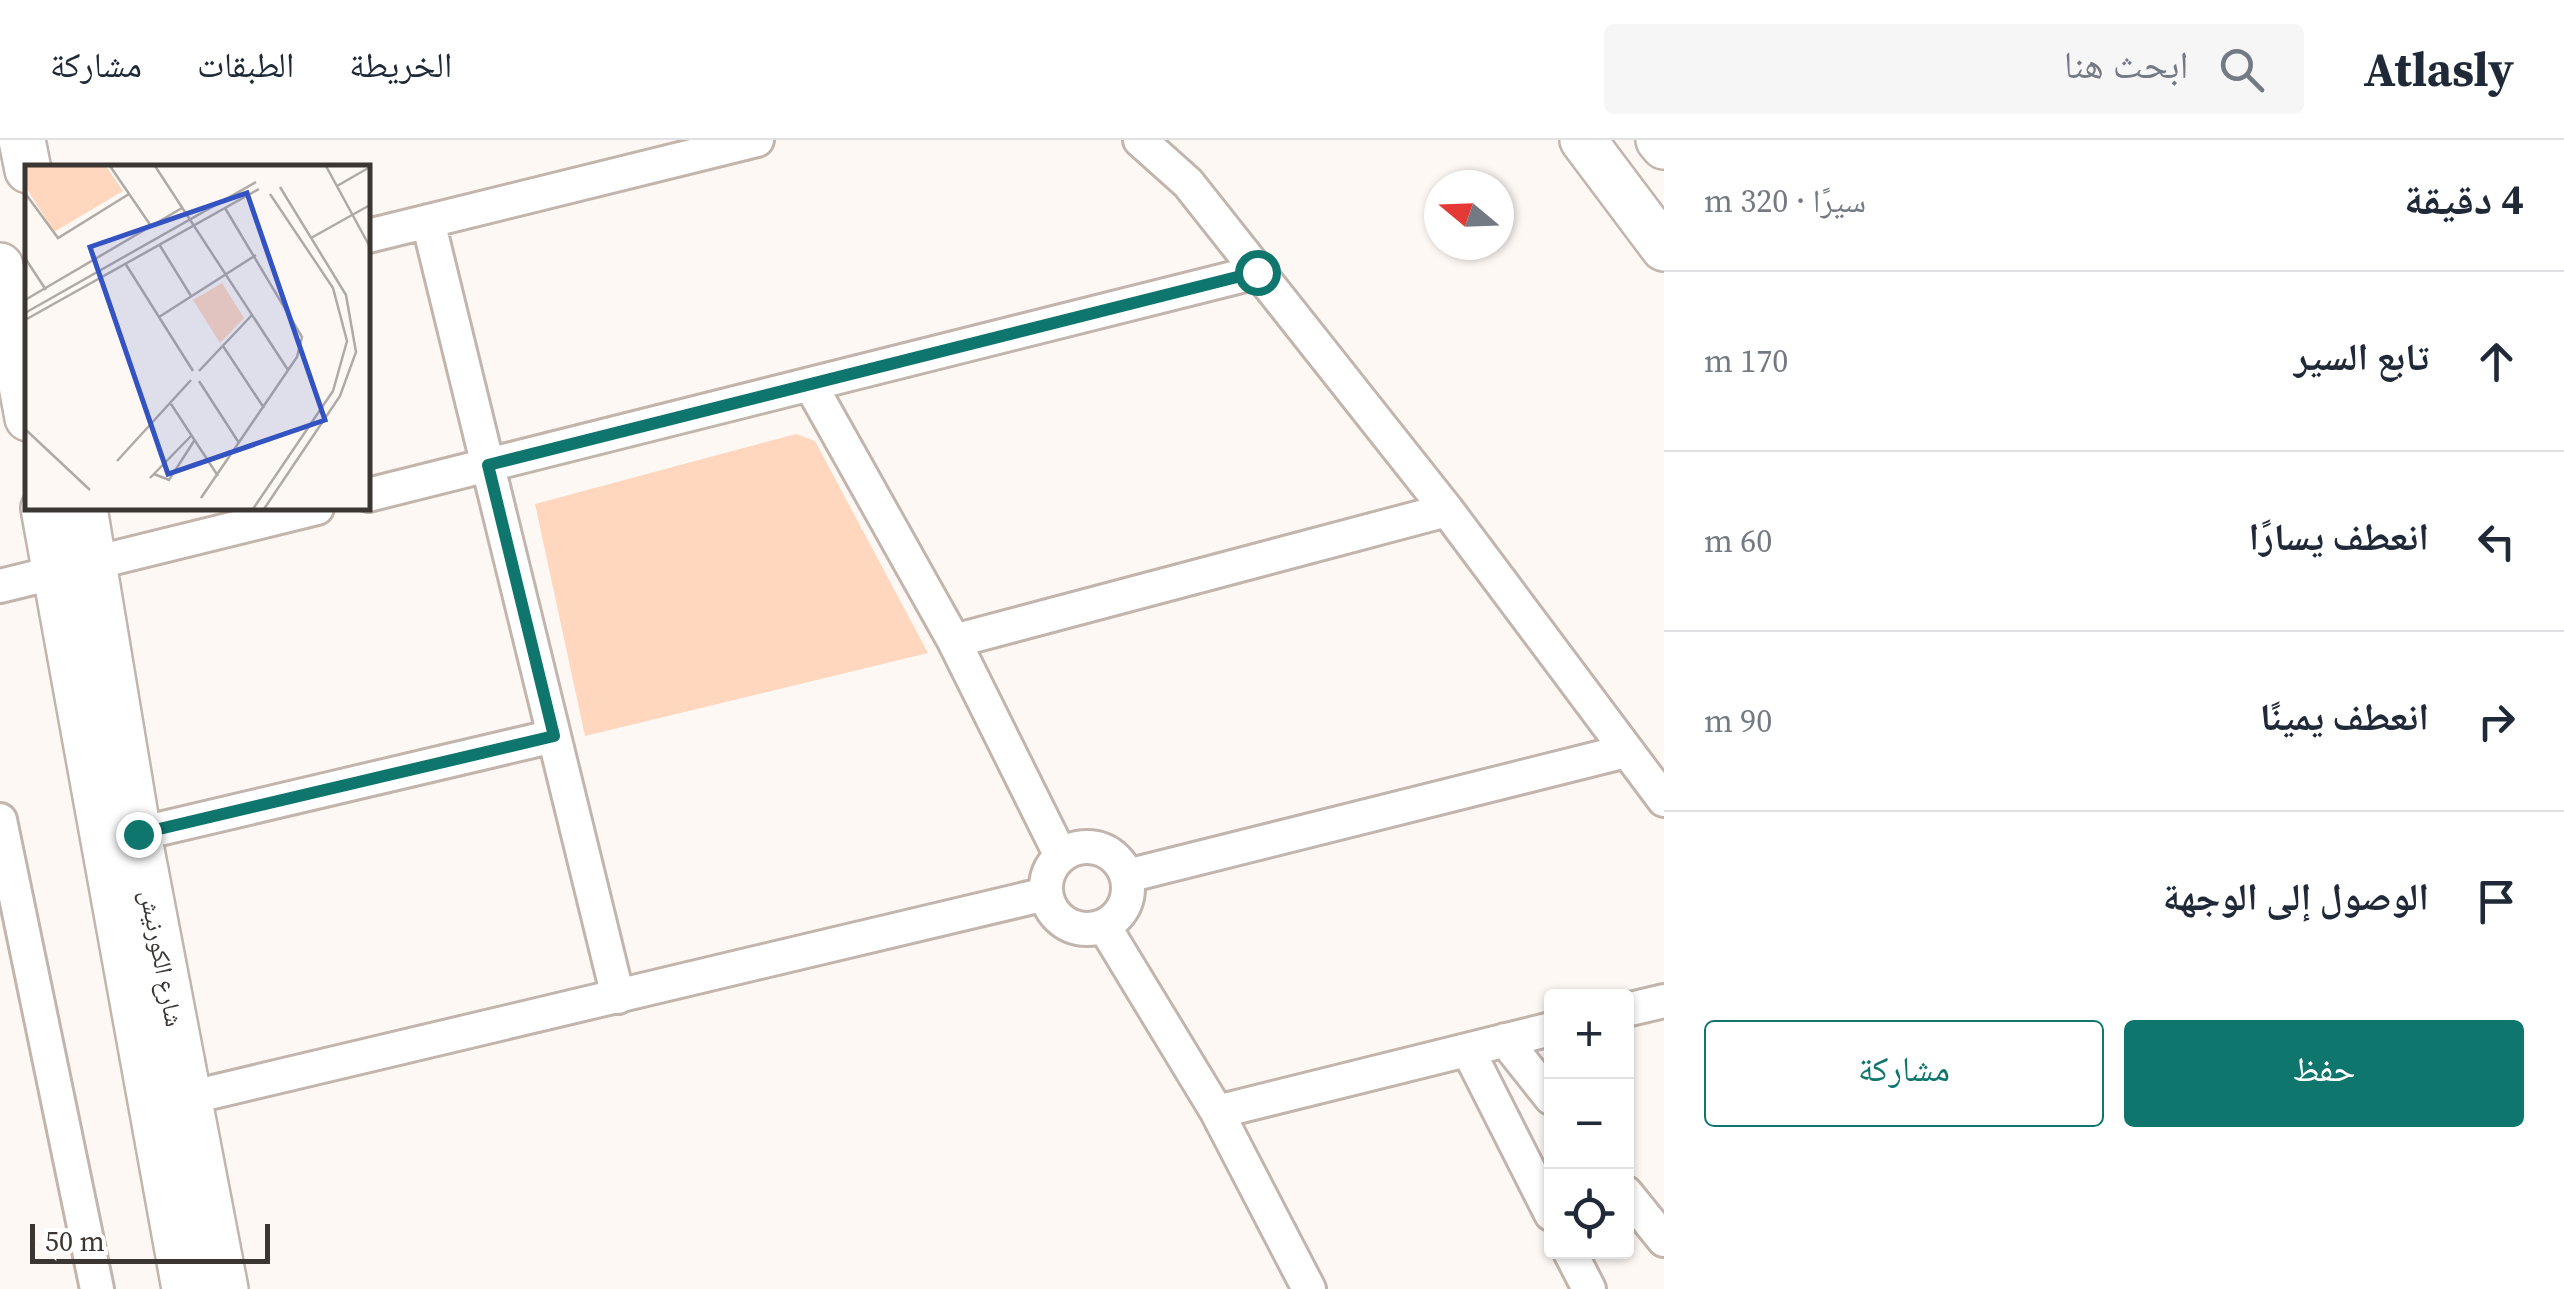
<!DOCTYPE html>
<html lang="ar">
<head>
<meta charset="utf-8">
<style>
	body { margin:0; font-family:"Source Serif 4","Noto Naskh Arabic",serif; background:#f6f6f7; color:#1f2937; direction:rtl }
	.controls { position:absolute; right:30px; bottom:30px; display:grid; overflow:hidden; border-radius:10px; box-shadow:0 2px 8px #0004 }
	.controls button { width:90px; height:90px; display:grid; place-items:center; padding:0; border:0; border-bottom:2px solid #e0e1e3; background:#fff; color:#1f2937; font:50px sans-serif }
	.compass { position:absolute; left:1424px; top:30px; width:90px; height:90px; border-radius:50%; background:#fff; box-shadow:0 2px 8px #0004; rotate:289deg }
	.scale { position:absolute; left:30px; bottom:25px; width:240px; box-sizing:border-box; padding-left:10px; border:5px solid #3c3633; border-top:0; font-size:28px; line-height:35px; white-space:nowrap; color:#3c3633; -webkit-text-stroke:8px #fff; paint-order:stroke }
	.stop { position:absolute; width:30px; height:30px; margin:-22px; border:8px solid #0f766e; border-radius:50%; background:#fff }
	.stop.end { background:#0f766e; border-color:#fff; box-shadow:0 2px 10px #0008 }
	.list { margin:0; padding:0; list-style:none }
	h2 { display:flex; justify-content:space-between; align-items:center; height:130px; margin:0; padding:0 40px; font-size:42px }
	h2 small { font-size:32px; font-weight:400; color:#747a83 }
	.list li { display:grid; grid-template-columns:65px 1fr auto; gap:30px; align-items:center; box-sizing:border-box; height:180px; padding:0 40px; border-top:2px solid #e0e1e3 }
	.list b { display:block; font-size:38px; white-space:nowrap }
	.list em { font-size:32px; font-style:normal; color:#747a83 }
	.actions { display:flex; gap:20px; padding:30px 40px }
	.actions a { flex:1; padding:22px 0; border:2px solid #0f766e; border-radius:10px; text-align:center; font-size:35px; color:#0f766e }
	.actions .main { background:#0f766e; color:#fff }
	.icon { flex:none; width:55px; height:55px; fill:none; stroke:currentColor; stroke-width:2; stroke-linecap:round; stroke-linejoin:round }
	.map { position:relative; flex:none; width:1664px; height:1149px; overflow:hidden; direction:ltr }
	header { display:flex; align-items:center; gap:60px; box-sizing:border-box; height:140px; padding:0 50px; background:#fff; border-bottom:2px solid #e0e1e3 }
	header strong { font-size:48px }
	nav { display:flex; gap:55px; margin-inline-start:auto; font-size:35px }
	.search { width:700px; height:90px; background:#f6f6f7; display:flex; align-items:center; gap:25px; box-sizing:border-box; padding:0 35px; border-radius:10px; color:#747a83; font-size:38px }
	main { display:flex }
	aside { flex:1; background:#fff }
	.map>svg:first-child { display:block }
	.green { fill:#ffd7bf }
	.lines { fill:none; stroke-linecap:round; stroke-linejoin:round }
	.street-casing { stroke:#c2b5ad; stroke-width:38 }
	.secondary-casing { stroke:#c2b5ad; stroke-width:50 }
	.street { stroke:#fff; stroke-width:32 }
	.secondary { stroke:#fff; stroke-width:45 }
	.route { stroke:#0f766e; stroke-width:12 }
	.labels { text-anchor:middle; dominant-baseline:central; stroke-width:8; stroke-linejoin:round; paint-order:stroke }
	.street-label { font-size:25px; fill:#3c3633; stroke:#fff }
	.inset-road { fill:none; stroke:#b0aaa7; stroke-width:2.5 }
	.view { fill:#3353c3; fill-opacity:0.15; stroke:#3353c3; stroke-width:5 }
	.inset-edge { fill:none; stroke:#3c3633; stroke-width:5 }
</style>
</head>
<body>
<header>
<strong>Atlasly</strong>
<div class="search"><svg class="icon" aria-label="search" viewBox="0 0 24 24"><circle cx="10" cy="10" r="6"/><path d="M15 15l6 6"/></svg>ابحث هنا</div>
<nav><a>الخريطة</a><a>الطبقات</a><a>مشاركة</a></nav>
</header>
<main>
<aside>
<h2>4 دقيقة<small>سيرًا · 320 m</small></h2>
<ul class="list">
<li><svg class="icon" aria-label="ahead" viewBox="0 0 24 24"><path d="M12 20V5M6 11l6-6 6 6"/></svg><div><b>تابع السير</b></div><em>170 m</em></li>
<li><svg class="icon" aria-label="left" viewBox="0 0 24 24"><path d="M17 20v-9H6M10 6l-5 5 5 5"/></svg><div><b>انعطف يسارًا</b></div><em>60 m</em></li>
<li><svg class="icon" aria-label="right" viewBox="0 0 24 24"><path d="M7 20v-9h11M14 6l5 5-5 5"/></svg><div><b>انعطف يمينًا</b></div><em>90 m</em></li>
<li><svg class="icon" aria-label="arrive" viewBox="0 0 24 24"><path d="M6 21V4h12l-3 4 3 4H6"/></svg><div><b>الوصول إلى الوجهة</b></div></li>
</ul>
<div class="actions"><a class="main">حفظ</a><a>مشاركة</a></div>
</aside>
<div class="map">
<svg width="1664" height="1149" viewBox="0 0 1664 1149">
	<rect width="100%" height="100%" fill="#fdf8f4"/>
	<path class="green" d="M 796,294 L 815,301 L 928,513 L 585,596 L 535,364 Z"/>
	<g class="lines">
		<g class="street-casing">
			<path id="street" d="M 1140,0 L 1188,43 L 1447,370 L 1664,660
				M 428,81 L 618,857
				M 368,96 L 757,0
				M 810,244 L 954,501 L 1061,716
				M 368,355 L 1257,132
				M 0,446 L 317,368
				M 954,501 L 1447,370
				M 0,680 L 97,1149
				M 138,694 L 554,596
				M1046 748a41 41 0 1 1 82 0a41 41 0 1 1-82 0Z
				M 1127,736 L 1626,611
				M 1104,786 L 1217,972 L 1309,1149
				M 1626,870 L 1664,861
				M 1505,900 L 1551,958
				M 1468,910 L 1551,1074
				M 188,958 L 1046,754
				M 1217,972 L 1551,889
				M 1626,1053 L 1664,1100
				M 1570,1112 L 1589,1149"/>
		</g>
		<g class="secondary-casing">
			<path id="secondary" d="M 22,0 L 28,30
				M 1583,0 L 1664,108
				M 1659,0 L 1664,6
				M 0,126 L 28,278
				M 44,368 L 185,1149
				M 84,368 L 138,694 L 225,1149"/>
		</g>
		<use href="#street" class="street"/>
		<use href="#secondary" class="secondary"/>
	</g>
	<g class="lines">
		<path class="route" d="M 138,694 L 554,596 L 488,325 L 1257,132"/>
	</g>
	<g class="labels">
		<g class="street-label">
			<text transform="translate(162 818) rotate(79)">شارع الكورنيش</text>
		</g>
	</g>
	<g transform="translate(25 25)">
		<rect width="345" height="345" fill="#fdf8f4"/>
		<path d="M 1,1 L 81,1 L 98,26 L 29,67 L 0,21 ZM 197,118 L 219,153 L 195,178 L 168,135 Z" fill="#ffd7bf"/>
		<path class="inset-road" d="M 85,1 L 126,61M 130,1 L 263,205M 301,1 L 345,82M 312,21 L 345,2M 0,28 L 33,73 L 104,29M 286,73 L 345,40M 134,79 L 166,131M 0,93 L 21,125M 100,98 L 168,206M 0,135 L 157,43M 0,148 L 231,17M 134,152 L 231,90M 0,155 L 234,24M 198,181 L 239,243M 174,206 L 227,150M 174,216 L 214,278M 146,239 L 193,311M 0,264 L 65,325M 92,296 L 166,215M 129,309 L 144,315 L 169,276M 125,313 L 166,271M 176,333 L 272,192 L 277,172 L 200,43M 228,344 L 308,226 L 322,176 L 308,123 L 245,29M 239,344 L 315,231 L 331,187 L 321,130 L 255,22"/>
		<path class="view" d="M 222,28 L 300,255 L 143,309 L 65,82 Z"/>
		<rect width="345" height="345" class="inset-edge"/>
	</g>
</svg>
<div class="controls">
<button>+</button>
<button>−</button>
<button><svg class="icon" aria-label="locate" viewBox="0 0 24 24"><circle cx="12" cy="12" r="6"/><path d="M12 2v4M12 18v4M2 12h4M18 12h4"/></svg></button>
</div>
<svg class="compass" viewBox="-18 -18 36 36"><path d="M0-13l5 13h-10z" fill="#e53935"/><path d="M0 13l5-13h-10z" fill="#747a83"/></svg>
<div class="scale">50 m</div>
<div class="stop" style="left:1257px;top:132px"></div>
<div class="stop end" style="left:138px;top:694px"></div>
</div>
</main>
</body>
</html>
